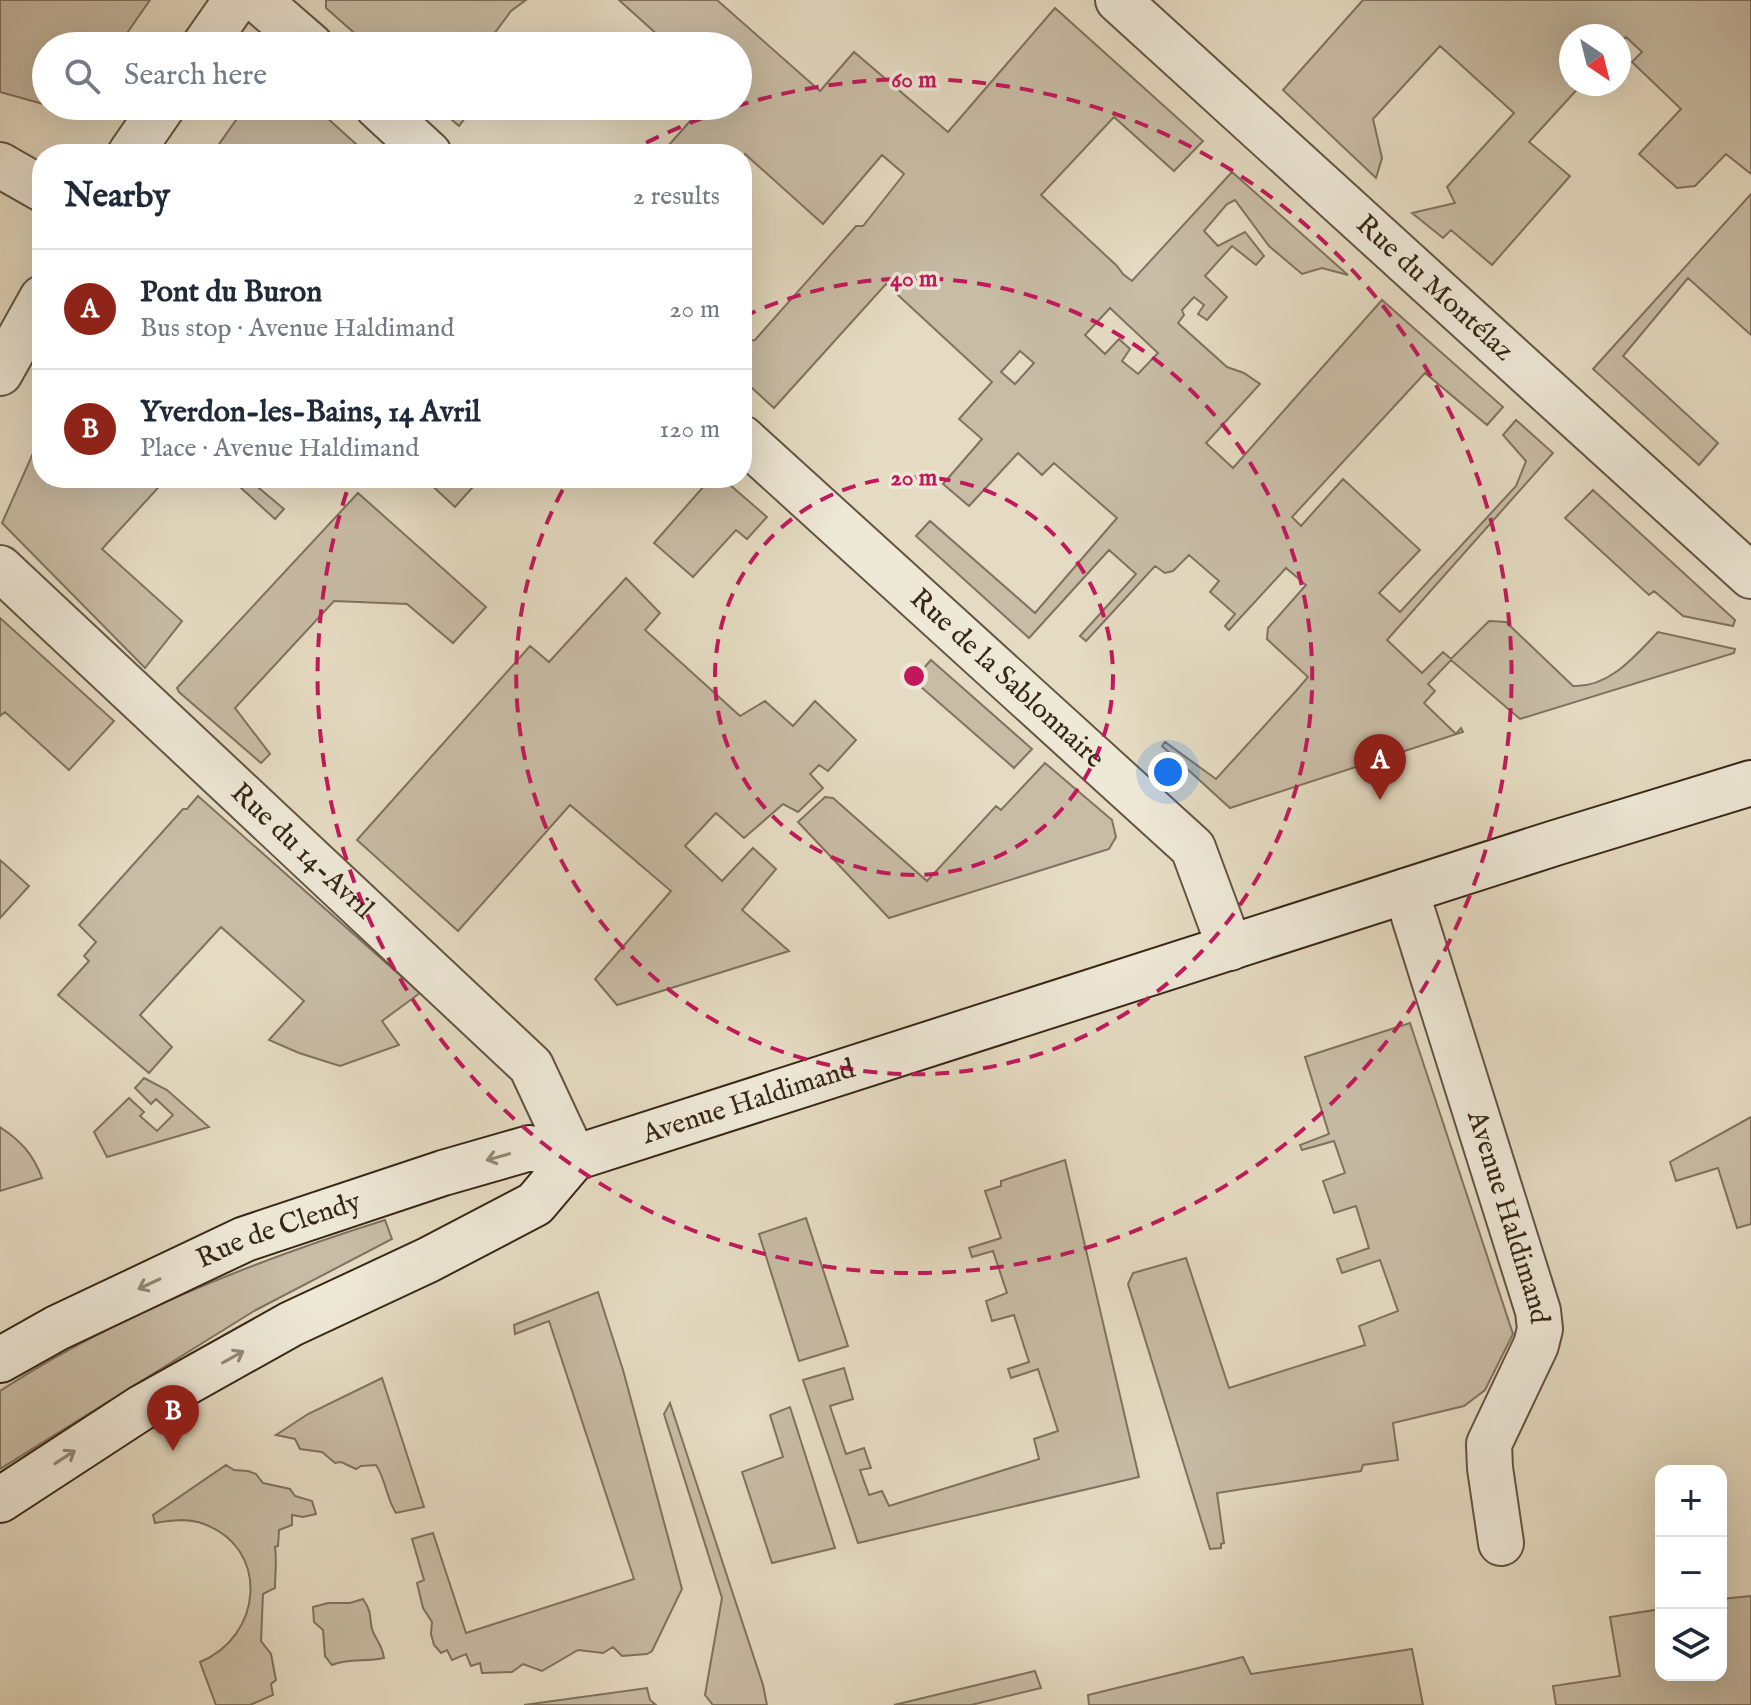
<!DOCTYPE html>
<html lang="en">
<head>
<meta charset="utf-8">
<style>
	body { margin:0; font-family:"IM FELL English",serif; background:#f2f2f3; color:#1f2937 }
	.controls { position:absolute; right:24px; bottom:24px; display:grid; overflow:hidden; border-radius:16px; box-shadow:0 8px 32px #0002 }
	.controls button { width:72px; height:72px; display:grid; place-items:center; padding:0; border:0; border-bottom:2px solid #e0e1e3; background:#fff; color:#1f2937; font:40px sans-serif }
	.compass { position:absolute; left:1559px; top:24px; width:72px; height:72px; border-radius:50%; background:#fff; box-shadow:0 8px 32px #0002; rotate:145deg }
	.you { position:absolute; left:1168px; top:772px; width:28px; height:28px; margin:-20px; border:6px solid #fff; border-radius:50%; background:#1a73e8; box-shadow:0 0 0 12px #1a73e833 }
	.badge { display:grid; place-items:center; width:52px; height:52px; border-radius:50%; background:#8f2418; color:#fff; font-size:26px; font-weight:700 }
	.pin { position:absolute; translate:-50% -66px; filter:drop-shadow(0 2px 4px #0008) }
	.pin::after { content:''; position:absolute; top:42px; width:28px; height:24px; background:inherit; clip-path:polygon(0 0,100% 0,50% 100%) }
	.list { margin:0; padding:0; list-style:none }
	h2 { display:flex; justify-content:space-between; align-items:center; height:104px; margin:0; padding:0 32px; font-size:34px }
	h2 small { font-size:26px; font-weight:400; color:#747a83 }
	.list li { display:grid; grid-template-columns:52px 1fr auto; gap:24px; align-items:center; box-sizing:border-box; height:120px; padding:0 32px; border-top:2px solid #e0e1e3 }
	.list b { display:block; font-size:30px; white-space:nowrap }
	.list p { margin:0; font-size:26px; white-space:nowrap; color:#747a83 }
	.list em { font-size:26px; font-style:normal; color:#747a83 }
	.icon { flex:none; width:44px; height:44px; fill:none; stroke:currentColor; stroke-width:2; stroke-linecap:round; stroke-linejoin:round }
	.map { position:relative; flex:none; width:1751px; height:1705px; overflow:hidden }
	.search { position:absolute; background:#fff; box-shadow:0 8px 32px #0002; left:32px; top:32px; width:720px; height:88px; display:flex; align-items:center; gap:20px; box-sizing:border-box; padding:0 28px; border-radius:44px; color:#747a83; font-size:30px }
	.panel { position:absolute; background:#fff; box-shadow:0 8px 32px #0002; left:32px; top:144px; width:720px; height:344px; border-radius:32px }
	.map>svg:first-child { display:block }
	.green { fill:#c8bca5; stroke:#80725e; stroke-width:2; fill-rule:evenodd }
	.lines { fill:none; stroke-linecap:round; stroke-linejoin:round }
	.minor-casing { stroke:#635441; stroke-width:48 }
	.tertiary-casing { stroke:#635441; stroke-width:48 }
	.secondary-casing { stroke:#382716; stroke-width:48 }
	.minor { stroke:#eee8d7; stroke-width:44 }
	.tertiary { stroke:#eee8d7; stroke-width:44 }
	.secondary { stroke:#eee8d7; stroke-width:44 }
	.oneway { stroke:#938876 }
	.ring { fill:none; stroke:#c2185b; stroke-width:4; stroke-dasharray:14 10 }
	.labels { text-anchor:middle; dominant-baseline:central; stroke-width:7; stroke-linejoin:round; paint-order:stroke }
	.street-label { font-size:28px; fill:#382716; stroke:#eee8d7 }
	.centre { fill:#c2185b; stroke:#eee8d7; stroke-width:4 }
	.ring-label { font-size:24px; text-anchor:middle; font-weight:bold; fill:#c2185b; stroke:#eee8d7; stroke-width:7; stroke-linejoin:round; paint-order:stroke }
</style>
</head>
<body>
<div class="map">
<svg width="1751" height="1705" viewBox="0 0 1751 1705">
	<rect width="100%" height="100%" fill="#e5dbc2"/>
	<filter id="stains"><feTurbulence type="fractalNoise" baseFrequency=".0025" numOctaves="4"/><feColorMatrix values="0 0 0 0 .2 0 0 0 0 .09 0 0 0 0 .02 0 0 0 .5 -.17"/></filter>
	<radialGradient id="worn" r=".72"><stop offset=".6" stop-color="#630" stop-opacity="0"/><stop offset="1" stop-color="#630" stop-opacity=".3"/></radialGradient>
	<path class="green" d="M 0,0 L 150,0 L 118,46 L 46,46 L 46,103 L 43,104 L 0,92 Z
		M 326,0 L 526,0 L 511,11 L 485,46 L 369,46 L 326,8 Z
		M 619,0 L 717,0 L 820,91 L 854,52 L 948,132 L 1055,8 L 1203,141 L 1174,171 L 1114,117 L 1041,195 L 1117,266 L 1123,274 L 1132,281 L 1232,172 L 1348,275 L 1322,268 L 1302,274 L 1269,246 L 1235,200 L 1227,204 L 1204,231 L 1218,246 L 1245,232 L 1264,256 L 1256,265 L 1232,246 L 1205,276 L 1227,297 L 1207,320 L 1198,314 L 1204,305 L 1194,297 L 1182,310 L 1184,315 L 1178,323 L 1227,367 L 1244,373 L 1260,384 L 1206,443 L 1233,468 L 1382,300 L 1503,407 L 1487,425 L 1425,373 L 1292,517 L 1301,526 L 1343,479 L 1420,550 L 1379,593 L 1400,612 L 1516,486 L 1526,461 L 1503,435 L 1516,420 L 1553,453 L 1387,640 L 1422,673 L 1443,652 L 1451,659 L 1489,621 L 1506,622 L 1573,686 C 1609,688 1635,656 1658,632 L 1735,649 L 1734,653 L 1520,719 L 1451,660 L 1428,684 L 1435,691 L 1424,703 L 1456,734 L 1461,728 L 1463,732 L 1230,808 L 1162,746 L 1165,742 L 1216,779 L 1296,691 L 1308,677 L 1267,639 L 1268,628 L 1306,585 L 1286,568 L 1229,630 L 1225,626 L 1235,614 L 1210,592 L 1219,581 L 1189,555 L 1173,571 L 1165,573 L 1155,566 L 1086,641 L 1080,636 L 1136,574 L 1109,550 L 1029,638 L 916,536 L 930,521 L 1035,613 L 1117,518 L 1054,463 L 1042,475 L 1018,453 L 969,506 L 943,484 L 982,439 L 959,419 L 992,382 L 886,284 L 774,408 L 742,379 L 742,341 L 755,340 L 856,226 L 863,226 L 904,174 L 882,155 L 823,224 L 745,154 L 742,157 L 742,154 L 661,154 L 691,120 L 676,106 L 738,106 L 738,46 L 670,46 ZM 1110,308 L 1158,353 L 1138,374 L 1122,361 L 1130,349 L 1119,339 L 1105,354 L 1085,335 ZM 1020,351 L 1034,363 L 1015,384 L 1001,372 Z
		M 1363,0 L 1751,0 L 1751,174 L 1726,154 L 1695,186 L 1677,188 L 1639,154 L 1681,109 L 1632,62 L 1642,52 L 1626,37 L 1619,43 L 1619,36 L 1571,36 L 1571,84 L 1582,84 L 1529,142 L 1570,176 L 1492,265 L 1451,230 L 1443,238 L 1412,213 L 1455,203 L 1447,187 L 1514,113 L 1440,46 L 1373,119 L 1382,158 L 1376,178 L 1283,90 Z
		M 246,106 L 314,106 L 367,154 L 212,154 Z
		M 436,106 L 474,106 L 459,126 Z
		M 1751,194 L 1751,335 L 1688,278 L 1623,356 L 1718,443 L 1699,465 L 1593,369 Z
		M 42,433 L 42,478 L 167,478 L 102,549 L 182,621 L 145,668 L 2,523 Z
		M 230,478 L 247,478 L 284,509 L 275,519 Z
		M 424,478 L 481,478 L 455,507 Z
		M 711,478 L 722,478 L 767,517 L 747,539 L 736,530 L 693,577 L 654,543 Z
		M 1593,490 L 1735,620 L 1733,626 L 1683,616 L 1654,591 L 1649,595 L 1565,518 Z
		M 358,493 L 486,607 L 453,643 L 407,604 L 334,601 L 235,708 L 270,754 L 261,763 L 179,692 L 177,688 Z
		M 626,578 L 660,613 L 645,630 L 740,716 L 765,701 L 793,726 L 815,701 L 856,740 L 828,771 L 819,765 L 810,774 L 823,788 L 798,812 L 783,804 L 744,838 L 716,813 L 685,846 L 722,881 L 753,848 L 776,869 L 742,910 L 789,951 L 617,1005 L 595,979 L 671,891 L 570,805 L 458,931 L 357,840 L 530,646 L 549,662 Z
		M 0,618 L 114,721 L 69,770 L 5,712 L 0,716 Z
		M 931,660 L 1032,749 L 1014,768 L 913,680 Z
		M 1045,763 L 1112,820 L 1116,837 L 1109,849 L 889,918 L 798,822 L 825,797 L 833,798 L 927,881 L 996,806 L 1001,810 Z
		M 198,796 L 420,993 L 382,1021 L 399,1045 L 340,1066 L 299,1053 L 269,1040 L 304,1001 L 221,927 L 140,1015 L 172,1047 L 149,1073 L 58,995 L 89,961 L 84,956 L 96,942 L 79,925 L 183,809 L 187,809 Z
		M 0,860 L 29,886 L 0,918 Z
		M 1410,1023 L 1513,1334 L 1485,1390 L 1464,1406 L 1393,1423 L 1398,1460 L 1363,1465 L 1361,1471 L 1217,1493 L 1224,1543 L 1221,1544 L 1221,1548 L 1210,1549 L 1128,1284 L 1133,1273 L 1186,1258 L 1229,1388 L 1365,1345 L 1359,1326 L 1398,1311 L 1380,1260 L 1342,1273 L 1337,1259 L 1369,1248 L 1356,1206 L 1334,1213 L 1323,1181 L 1345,1173 L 1334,1141 L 1302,1150 L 1300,1145 L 1329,1134 L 1305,1057 Z
		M 144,1078 L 167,1090 L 209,1127 L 107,1157 L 94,1132 L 129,1098 L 144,1112 L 140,1116 L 157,1131 L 173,1115 L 156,1099 L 151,1104 L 135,1088 Z
		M 1751,1117 L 1751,1224 L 1737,1228 L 1718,1168 L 1676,1181 L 1670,1162 Z
		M 0,1127 C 21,1141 33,1154 42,1178 L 0,1191 Z
		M 1065,1160 L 1139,1477 L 858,1543 L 803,1380 L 844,1368 L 853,1399 L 830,1406 L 846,1454 L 864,1448 L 871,1468 L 860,1470 L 869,1495 L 882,1491 L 889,1506 L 1039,1459 L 1034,1439 L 1058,1431 L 1038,1369 L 1011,1378 L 1008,1369 L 1029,1362 L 1014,1315 L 992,1321 L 986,1301 L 1007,1293 L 993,1251 L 972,1257 L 969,1248 L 1001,1238 L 985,1191 L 1001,1186 L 1001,1181 Z
		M 806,1218 L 848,1346 L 799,1361 L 759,1234 Z
		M 385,1220 L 392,1239 L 254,1311 L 0,1469 L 0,1391 C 115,1316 254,1261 385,1220 Z
		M 598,1292 L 623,1370 L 682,1589 L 652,1651 L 647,1654 L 622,1656 L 613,1647 L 603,1653 L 578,1650 L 542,1671 L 523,1664 L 512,1672 L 482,1673 L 480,1663 L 471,1666 L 466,1654 L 452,1660 L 447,1650 L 441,1653 L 434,1645 L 431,1634 L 432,1622 L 423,1608 L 417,1583 L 424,1580 L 412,1539 L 433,1533 L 466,1633 L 634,1579 L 549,1321 L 515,1334 L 514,1325 Z
		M 382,1378 L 424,1507 L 396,1513 C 386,1498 386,1480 376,1465 L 361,1466 L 356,1469 L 341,1462 L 335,1463 L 322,1452 L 300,1449 L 295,1439 L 276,1435 L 308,1414 Z
		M 670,1403 L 763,1685 L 767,1705 L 713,1705 L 705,1695 L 722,1598 L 664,1414 Z
		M 790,1407 L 835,1548 L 772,1563 L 742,1472 L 783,1457 L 770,1415 Z
		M 226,1465 L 234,1470 L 248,1471 L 256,1474 L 263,1483 L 290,1489 L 295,1496 L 312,1501 L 316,1514 L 303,1517 L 292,1515 L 292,1525 L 279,1530 L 278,1546 L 275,1547 C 277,1562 275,1574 275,1588 L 263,1594 L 261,1641 L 271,1654 L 276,1680 L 271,1684 L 273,1695 L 250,1705 L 216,1705 L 200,1662 C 262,1637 271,1549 204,1524 C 188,1518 171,1520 155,1523 L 153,1515 Z
		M 1751,1596 L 1751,1705 L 1556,1705 L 1553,1686 L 1620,1676 L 1610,1617 L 1661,1609 L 1661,1675 L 1721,1675 L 1721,1599 Z
		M 363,1599 C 374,1615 368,1619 373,1632 C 378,1643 382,1645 384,1658 C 367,1662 347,1658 332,1665 L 325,1656 L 323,1630 L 314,1622 L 313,1607 L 328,1603 L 350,1603 Z
		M 1412,1649 L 1423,1705 L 1089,1705 L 1088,1695 L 1243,1657 L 1251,1674 Z
		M 1035,1671 L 1041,1688 L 971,1705 L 894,1705 Z
		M 647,1688 L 650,1700 L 656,1705 L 524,1705 Z"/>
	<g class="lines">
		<g class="minor-casing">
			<g id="minor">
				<path d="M 258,0 L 311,46"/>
				<path id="s1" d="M 1118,0 L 1751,576"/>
				<path d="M 377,106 L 429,154"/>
				<path d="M 0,165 L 42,189"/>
				<path id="s2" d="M 742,438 L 1193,848 L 1230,948"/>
				<path id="s3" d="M 0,568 L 531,1066 L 574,1158"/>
				<path id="s4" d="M 1406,891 L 1538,1311 L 1540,1329 L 1536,1345 L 1489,1444 L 1490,1468 L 1501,1543"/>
			</g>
		</g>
		<g class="tertiary-casing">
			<path id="tertiary" d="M 204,46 L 236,0
				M 130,154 L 163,106
				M 0,373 L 42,298"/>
		</g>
		<g class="secondary-casing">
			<g id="secondary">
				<path id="s5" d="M 0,1360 L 57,1328 L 245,1239 L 443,1173 L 530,1148 L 574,1158"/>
				<path id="s6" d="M 0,1500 L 141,1408 L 291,1324 L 428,1260 L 535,1204 L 574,1158 L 1555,843 L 1751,783"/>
			</g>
		</g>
		<use href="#minor" class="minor"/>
		<use href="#tertiary" class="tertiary"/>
		<use href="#secondary" class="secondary"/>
	</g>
	<defs><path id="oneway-shaft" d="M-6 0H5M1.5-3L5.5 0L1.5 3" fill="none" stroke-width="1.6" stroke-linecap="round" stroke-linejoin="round" transform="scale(2)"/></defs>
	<g class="oneway">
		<use href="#oneway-shaft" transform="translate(498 1157) rotate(164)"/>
		<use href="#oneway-shaft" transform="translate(149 1284) rotate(155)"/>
		<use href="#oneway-shaft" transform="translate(233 1357) rotate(-29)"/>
		<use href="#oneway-shaft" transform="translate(65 1457) rotate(-33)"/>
	</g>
	<g class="ring">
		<circle cx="914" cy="676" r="199"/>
		<path d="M743 317A398 398 0 1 1 568 480"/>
		<path d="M625 154A597 597 0 1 1 350 482"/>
	</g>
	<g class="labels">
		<g class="street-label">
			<text stroke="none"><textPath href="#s1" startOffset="428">Rue du Montélaz</textPath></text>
			<text stroke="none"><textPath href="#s2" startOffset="358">Rue de la Sablonnaire</textPath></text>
			<text stroke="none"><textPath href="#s3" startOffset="414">Rue du 14-Avril</textPath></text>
			<text stroke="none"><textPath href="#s6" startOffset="856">Avenue Haldimand</textPath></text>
			<text stroke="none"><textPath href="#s4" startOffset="342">Avenue Haldimand</textPath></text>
			<text stroke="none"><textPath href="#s5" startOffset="308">Rue de Clendy</textPath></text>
		</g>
	</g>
	<circle cx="914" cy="676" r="12" class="centre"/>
	<g class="ring-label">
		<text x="914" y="87">60 m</text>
		<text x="914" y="286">40 m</text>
		<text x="914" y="485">20 m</text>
	</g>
	<rect width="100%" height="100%" filter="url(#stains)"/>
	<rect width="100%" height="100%" fill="url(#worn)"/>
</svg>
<div class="controls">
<button>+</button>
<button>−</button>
<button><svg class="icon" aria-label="layers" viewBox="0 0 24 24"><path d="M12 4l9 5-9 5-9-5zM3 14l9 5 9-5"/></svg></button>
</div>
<svg class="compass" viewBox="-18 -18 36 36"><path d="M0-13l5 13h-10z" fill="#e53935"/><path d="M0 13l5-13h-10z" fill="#747a83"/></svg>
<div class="you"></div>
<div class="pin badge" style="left:1380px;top:800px">A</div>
<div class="pin badge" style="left:173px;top:1451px">B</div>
<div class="search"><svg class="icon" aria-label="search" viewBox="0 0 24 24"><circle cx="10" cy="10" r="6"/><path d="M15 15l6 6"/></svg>Search here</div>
<section class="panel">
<h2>Nearby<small>2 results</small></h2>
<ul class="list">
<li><span class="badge">A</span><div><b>Pont du Buron</b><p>Bus stop · Avenue Haldimand</p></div><em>20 m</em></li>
<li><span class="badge">B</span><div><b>Yverdon-les-Bains, 14 Avril</b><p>Place · Avenue Haldimand</p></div><em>120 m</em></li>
</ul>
</section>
</div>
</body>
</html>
